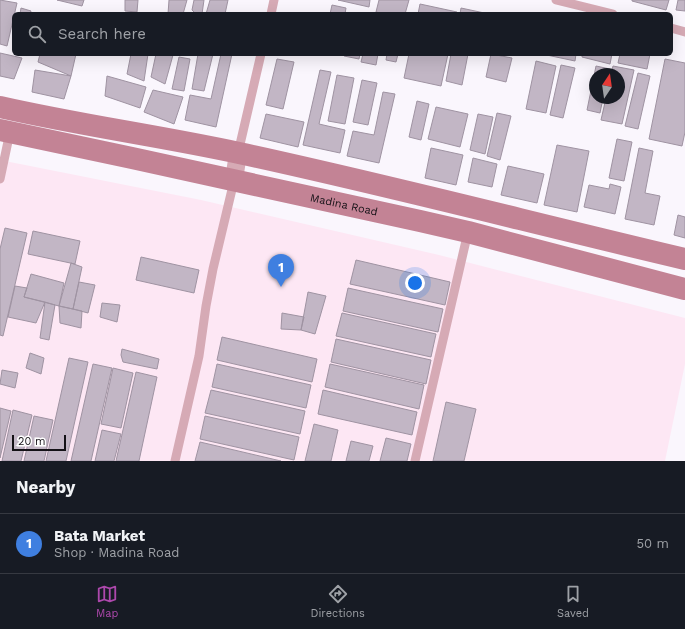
<!DOCTYPE html>
<html lang="en">
<head>
<meta charset="utf-8">
<style>
	body { margin:0; font-family:"Work Sans",sans-serif; background:#242831; color:#f1f3f6 }
	.compass { position:absolute; left:589px; top:68px; width:36px; height:36px; border-radius:50%; background:#171b24; box-shadow:0 4px 16px #0002; rotate:13deg }
	.scale { position:absolute; left:12px; bottom:10px; width:54px; box-sizing:border-box; padding-left:4px; border:2px solid #141116; border-top:0; font-size:11px; line-height:14px; white-space:nowrap; color:#141116; -webkit-text-stroke:3px #fff; paint-order:stroke }
	.you { position:absolute; left:415px; top:283px; width:14px; height:14px; margin:-10px; border:3px solid #fff; border-radius:50%; background:#1a73e8; box-shadow:0 0 0 6px #1a73e833 }
	.badge { display:grid; place-items:center; width:26px; height:26px; border-radius:50%; background:#ad48ac; color:#fff; font-size:13px; font-weight:700 }
	.pin { position:absolute; translate:-50% -33px; filter:drop-shadow(0 1px 2px #0008) }
	.pin::after { content:''; position:absolute; top:21px; width:14px; height:12px; background:inherit; clip-path:polygon(0 0,100% 0,50% 100%) }
	.list { margin:0; padding:0; list-style:none }
	h2 { display:flex; justify-content:space-between; align-items:center; height:52px; margin:0; padding:0 16px; font-size:17px }
	h2 small { font-size:13px; font-weight:400; color:#9ea1a6 }
	.list li { display:grid; grid-template-columns:26px 1fr auto; gap:12px; align-items:center; box-sizing:border-box; height:60px; padding:0 16px; border-top:1px solid #363941 }
	.list b { display:block; font-size:15px; white-space:nowrap }
	.list p { margin:0; font-size:13px; white-space:nowrap; color:#9ea1a6 }
	.list em { font-size:13px; font-style:normal; color:#9ea1a6 }
	.icon { flex:none; width:22px; height:22px; fill:none; stroke:currentColor; stroke-width:2; stroke-linecap:round; stroke-linejoin:round }
	.map { position:relative; flex:none; width:685px; height:461px; overflow:hidden }
	.search { position:absolute; background:#171b24; box-shadow:0 4px 16px #0002; left:12px; right:12px; top:12px; height:44px; display:flex; align-items:center; gap:10px; box-sizing:border-box; padding:0 14px; border-radius:6px; color:#9ea1a6; font-size:15px }
	.sheet { height:112px; background:#171b24 }
	nav { display:flex; justify-content:space-around; align-items:center; box-sizing:border-box; height:56px; border-top:1px solid #363941; background:#171b24; font-size:11px; color:#9ea1a6 }
	nav a { display:grid; justify-items:center; gap:2px }
	nav .on { color:#ad48ac }
	.map>svg:first-child { display:block }
	.commercial { fill:#fde7f4 }
	.building { fill:#c2b6c5; stroke:#9f93a2 }
	.lines { fill:none; stroke-linecap:round; stroke-linejoin:round }
	.lane { stroke:#d6aab5; stroke-width:9 }
	.street { stroke:#d6aab5; stroke-width:18 }
	.secondary { stroke:#c38395; stroke-width:22 }
	.labels { text-anchor:middle; dominant-baseline:central; stroke-width:3.5; stroke-linejoin:round; paint-order:stroke }
	.street-label { font-size:11px; fill:#141116; stroke:#fff }
</style>
</head>
<body>
<div class="map">
<svg width="685" height="461" viewBox="0 0 685 461">
	<rect width="100%" height="100%" fill="#faf6fd"/>
	<path class="commercial" d="M 0,160 L 201,200 L 439,255 L 685,318 L 685,364 L 665,461 L 0,461 Z"/>
	<path class="building" d="M 0,0 L 17,3 L 7,46 L 0,44 Z
		M 57,0 L 84,0 L 82,6 Z
		M 125,0 L 138,0 L 137,12 L 125,11 Z
		M 169,0 L 187,0 L 183,14 L 168,14 Z
		M 194,0 L 204,0 L 202,14 L 196,14 L 192,10 Z
		M 210,0 L 228,0 L 225,14 L 206,14 Z
		M 338,0 L 370,0 L 369,7 Z
		M 379,0 L 409,0 L 405,14 L 385,14 L 376,12 Z
		M 632,0 L 669,0 L 666,10 L 632,1 Z
		M 678,0 L 685,0 L 685,11 L 676,10 Z
		M 420,4 L 457,12 L 456,14 L 418,14 Z
		M 332,5 L 346,8 L 345,14 L 330,14 Z
		M 21,8 L 31,11 L 30,14 L 20,14 Z
		M 461,8 L 489,14 L 460,14 Z
		M 0,53 L 22,58 L 14,79 L 0,76 Z
		M 40,54 L 76,54 L 71,76 L 38,62 Z
		M 131,54 L 148,54 L 144,81 L 127,74 Z
		M 156,54 L 169,54 L 173,55 L 165,84 L 151,77 Z
		M 198,54 L 213,54 L 204,91 L 192,89 Z
		M 221,54 L 232,54 L 216,127 L 185,120 L 190,95 L 211,99 Z
		M 344,54 L 360,54 L 359,59 L 344,56 Z
		M 363,54 L 378,54 L 376,65 L 361,62 Z
		M 387,54 L 398,54 L 396,62 L 386,60 Z
		M 409,54 L 448,54 L 441,86 L 404,78 Z
		M 451,54 L 468,54 L 462,85 L 446,81 Z
		M 491,54 L 512,58 L 506,82 L 486,77 Z
		M 542,54 L 576,54 L 575,61 Z
		M 582,54 L 612,54 L 610,64 L 582,57 Z
		M 620,54 L 650,54 L 647,69 L 618,63 Z
		M 179,57 L 190,59 L 184,91 L 172,89 Z
		M 277,59 L 294,62 L 283,109 L 266,105 Z
		M 665,59 L 685,63 L 685,132 L 682,146 L 649,139 Z
		M 536,61 L 556,66 L 546,113 L 526,109 Z
		M 561,65 L 575,68 L 563,118 L 550,115 Z
		M 596,66 L 610,69 L 609,74 L 595,74 L 595,98 L 603,98 L 600,113 L 587,110 Z
		M 613,66 L 634,70 L 622,124 L 601,120 L 606,98 L 619,98 L 619,74 L 611,74 Z
		M 35,70 L 71,76 L 64,99 L 32,92 Z
		M 320,70 L 331,72 L 319,124 L 345,130 L 340,153 L 303,145 Z
		M 638,73 L 650,76 L 638,129 L 625,126 Z
		M 337,75 L 354,78 L 345,124 L 328,121 Z
		M 107,76 L 146,87 L 140,108 L 105,96 Z
		M 362,80 L 377,83 L 368,125 L 353,122 Z
		M 153,90 L 183,97 L 174,124 L 144,112 Z
		M 383,92 L 395,94 L 379,163 L 347,156 L 353,131 L 374,135 Z
		M 417,101 L 429,104 L 421,140 L 409,137 Z
		M 436,107 L 468,114 L 460,147 L 428,139 Z
		M 497,113 L 511,116 L 500,160 L 487,156 Z
		M 266,114 L 304,122 L 298,147 L 260,138 Z
		M 478,114 L 493,117 L 485,154 L 470,150 Z
		M 617,139 L 632,142 L 624,181 L 609,178 Z
		M 557,145 L 589,151 L 577,212 L 544,205 Z
		M 431,148 L 463,155 L 456,185 L 425,178 Z
		M 639,148 L 653,151 L 645,193 L 660,196 L 654,225 L 625,219 Z
		M 473,158 L 497,164 L 492,187 L 468,182 Z
		M 508,166 L 544,174 L 537,203 L 501,195 Z
		M 610,184 L 621,187 L 615,214 L 584,207 L 589,185 L 609,189 Z
		M 678,215 L 685,217 L 685,238 L 674,235 Z
		M 5,228 L 27,233 L 3,336 L 0,335 L 0,249 Z
		M 33,231 L 80,241 L 75,264 L 28,254 Z
		M 141,257 L 199,270 L 194,293 L 136,280 Z
		M 356,260 L 450,282 L 445,305 L 350,284 Z
		M 71,263 L 82,267 L 73,309 L 59,306 Z
		M 31,274 L 64,283 L 59,306 L 24,297 Z
		M 79,282 L 95,285 L 88,313 L 73,309 Z
		M 15,286 L 27,288 L 24,297 L 45,302 L 36,323 L 8,317 Z
		M 348,288 L 443,309 L 438,332 L 343,311 Z
		M 308,292 L 326,296 L 315,334 L 301,330 Z
		M 45,302 L 55,305 L 49,340 L 40,338 Z
		M 102,303 L 120,305 L 117,322 L 100,317 Z
		M 59,306 L 82,311 L 81,328 L 60,323 Z
		M 282,313 L 304,317 L 301,330 L 281,329 Z
		M 342,313 L 436,334 L 431,357 L 336,336 Z
		M 222,337 L 317,359 L 312,382 L 217,360 Z
		M 336,339 L 431,360 L 426,384 L 331,362 Z
		M 122,349 L 159,359 L 157,369 L 123,362 L 121,355 Z
		M 30,353 L 44,358 L 41,374 L 26,368 Z
		M 69,358 L 88,362 L 66,461 L 46,461 Z
		M 93,364 L 112,368 L 91,461 L 71,461 Z
		M 217,364 L 311,385 L 306,408 L 212,387 Z
		M 330,364 L 424,385 L 419,409 L 325,387 Z
		M 113,368 L 133,373 L 121,428 L 101,424 Z
		M 2,370 L 18,373 L 15,388 L 0,384 Z
		M 136,372 L 157,377 L 139,461 L 116,461 Z
		M 211,390 L 305,411 L 300,434 L 205,413 Z
		M 323,390 L 417,412 L 412,435 L 318,414 Z
		M 446,402 L 476,409 L 464,461 L 433,461 Z
		M 0,408 L 11,411 L 0,458 Z
		M 13,410 L 32,415 L 21,461 L 2,461 Z
		M 34,416 L 53,420 L 44,461 L 24,461 Z
		M 205,416 L 299,437 L 294,460 L 200,439 Z
		M 314,424 L 338,430 L 331,461 L 305,461 Z
		M 102,430 L 121,434 L 114,461 L 95,461 Z
		M 386,438 L 411,444 L 407,461 L 380,461 Z
		M 351,441 L 373,446 L 369,461 L 346,461 Z
		M 200,442 L 281,461 L 195,461 Z"/>
	<g class="lines">
		<path class="lane" d="M 556,0 L 613,14
			M 271,14 L 274,0
			M 671,28 L 685,32
			M 238,153 L 261,54
			M 0,179 L 10,132
			M 175,461 L 199,356 L 206,306 L 213,269 L 234,181
			M 415,461 L 468,232"/>
		<path class="street" d="M 234,180 L 238,153"/>
		<g class="secondary">
			<path d="M 0,107 C 79,125 160,136 239,153 C 388,185 536,224 685,259"/>
			<path id="s1" d="M 0,130 L 132,158 L 420,221 L 468,232 L 685,289"/>
		</g>
	</g>
	<g class="labels">
		<g class="street-label">
			<text stroke="none"><textPath href="#s1" startOffset="352">Madina Road</textPath></text>
		</g>
	</g>
</svg>
<svg class="compass" viewBox="-18 -18 36 36"><path d="M0-13l5 13h-10z" fill="#e53935"/><path d="M0 13l5-13h-10z" fill="#9ea1a6"/></svg>
<div class="scale">20 m</div>
<div class="you"></div>
<div class="pin badge" style="left:281px;top:287px;background:#3f7fe0">1</div>
<div class="search"><svg class="icon" aria-label="search" viewBox="0 0 24 24"><circle cx="10" cy="10" r="6"/><path d="M15 15l6 6"/></svg>Search here</div>
</div>
<section class="sheet">
<h2>Nearby<small></small></h2>
<ul class="list">
<li><span class="badge" style="background:#3f7fe0">1</span><div><b>Bata Market</b><p>Shop · Madina Road</p></div><em>50 m</em></li>
</ul>
</section>
<nav>
<a class="on"><svg class="icon" aria-label="map" viewBox="0 0 24 24"><path d="M3 6l6-2 6 2 6-2v14l-6 2-6-2-6 2zM9 4v14M15 6v14"/></svg>Map</a>
<a><svg class="icon" aria-label="directions" viewBox="0 0 24 24"><path d="M12 3l9 9-9 9-9-9zM9 14v-3h6M13 9l2 2-2 2"/></svg>Directions</a>
<a><svg class="icon" aria-label="saved" viewBox="0 0 24 24"><path d="M7 4h10v16l-5-4-5 4z"/></svg>Saved</a>
</nav>
</body>
</html>
